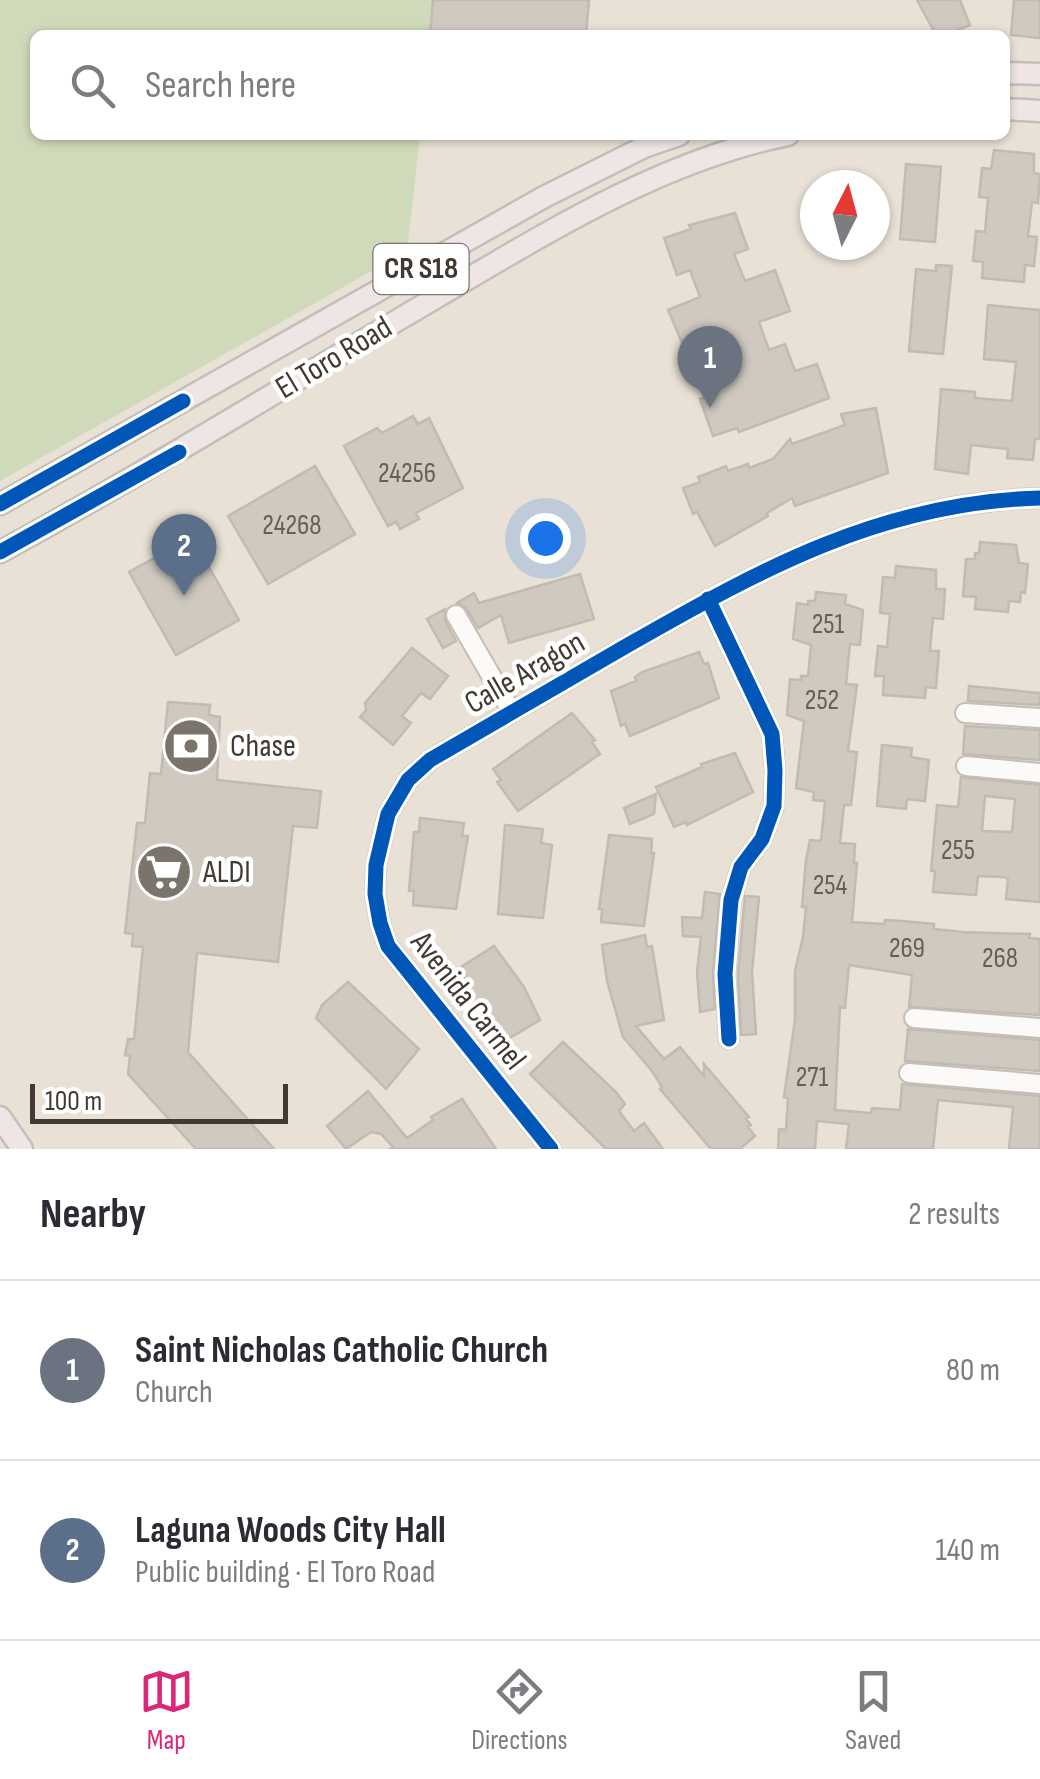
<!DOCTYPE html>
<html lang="en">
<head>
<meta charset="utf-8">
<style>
	body { margin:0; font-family:"Sofia Sans Condensed",sans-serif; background:#f2f2f3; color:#2b2b33 }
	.compass { position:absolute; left:800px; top:170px; width:90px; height:90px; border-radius:50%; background:#fff; box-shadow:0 2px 8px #0004; rotate:6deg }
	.scale { position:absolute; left:30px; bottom:25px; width:258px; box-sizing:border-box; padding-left:10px; border:5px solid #403a32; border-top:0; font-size:28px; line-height:35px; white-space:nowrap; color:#403a32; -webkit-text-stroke:8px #fff; paint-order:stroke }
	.you { position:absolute; left:545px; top:538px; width:35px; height:35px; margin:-25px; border:8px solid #fff; border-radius:50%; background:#1a73e8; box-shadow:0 0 0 15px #1a73e833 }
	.badge { display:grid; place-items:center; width:65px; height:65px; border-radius:50%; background:#db2777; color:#fff; font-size:32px; font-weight:700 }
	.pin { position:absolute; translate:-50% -82px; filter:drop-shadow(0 2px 5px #0008) }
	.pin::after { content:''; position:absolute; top:52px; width:35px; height:30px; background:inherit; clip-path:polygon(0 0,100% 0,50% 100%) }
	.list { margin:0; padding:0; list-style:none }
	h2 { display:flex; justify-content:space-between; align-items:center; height:130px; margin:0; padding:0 40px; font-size:42px }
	h2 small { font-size:32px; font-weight:400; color:#7c7c81 }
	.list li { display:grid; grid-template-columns:65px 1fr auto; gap:30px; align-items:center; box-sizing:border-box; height:180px; padding:0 40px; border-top:2px solid #e1e1e2 }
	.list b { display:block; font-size:38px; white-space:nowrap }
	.list p { margin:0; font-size:32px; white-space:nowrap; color:#7c7c81 }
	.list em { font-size:32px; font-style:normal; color:#7c7c81 }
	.icon { flex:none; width:55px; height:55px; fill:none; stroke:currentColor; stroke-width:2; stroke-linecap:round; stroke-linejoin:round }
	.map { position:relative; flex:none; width:1040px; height:1149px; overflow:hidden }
	.search { position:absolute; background:#fff; box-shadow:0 2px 8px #0004; left:30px; right:30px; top:30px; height:110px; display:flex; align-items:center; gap:25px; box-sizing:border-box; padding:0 35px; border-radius:15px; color:#7c7c81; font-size:38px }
	.sheet { height:490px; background:#fff }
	nav { display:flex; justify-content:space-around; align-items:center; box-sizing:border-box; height:140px; border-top:2px solid #e1e1e2; background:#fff; font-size:28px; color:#7c7c81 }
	nav a { display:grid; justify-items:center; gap:5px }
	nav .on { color:#db2777 }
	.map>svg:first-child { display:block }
	.green { fill:#cfdaba }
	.building { fill:#cfc9c0; stroke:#c1bbb2; stroke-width:2.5; fill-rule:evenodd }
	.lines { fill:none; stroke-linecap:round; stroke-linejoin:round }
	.minor-casing { stroke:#c4beb6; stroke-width:22 }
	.major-casing { stroke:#c2beb9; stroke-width:25 }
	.minor { stroke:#fcfaf9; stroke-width:18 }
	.major { stroke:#efe5e5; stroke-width:20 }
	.cycleway-casing { stroke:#fff; stroke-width:21 }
	.cycleway { stroke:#0057b8; stroke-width:15 }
	.labels { text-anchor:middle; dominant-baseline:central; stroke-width:9; stroke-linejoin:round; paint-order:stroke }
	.number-label { font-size:28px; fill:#655f57 }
	.shield { fill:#fff; stroke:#797570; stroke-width:2.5 }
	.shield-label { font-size:30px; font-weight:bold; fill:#403a32 }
	.street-label { font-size:32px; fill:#403a32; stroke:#fff }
	.poi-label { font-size:32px; fill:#403a32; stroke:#fff; text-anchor:start }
</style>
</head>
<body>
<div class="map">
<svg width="1040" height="1149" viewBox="0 0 1040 1149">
	<rect width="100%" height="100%" fill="#e9e1d6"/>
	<path class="green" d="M 0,0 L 434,0 L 431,35 L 35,35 L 35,135 L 420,135 L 407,251 L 0,481 Z"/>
	<path class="building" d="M 433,0 L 589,0 L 586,35 L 430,35 Z
		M 917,0 L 960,0 L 970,25 L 947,35 L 936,35 Z
		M 1014,0 L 1040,0 L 1040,38 L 1011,35 Z
		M 994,150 L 1034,154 L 1034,173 L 1040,174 L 1038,203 L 1032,202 L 1028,236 L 1037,237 L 1034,266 L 1025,265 L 1024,282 L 982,278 L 983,262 L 973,261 L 976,231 L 985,232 L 988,198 L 979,197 L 982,168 L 991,169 Z
		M 906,164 L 941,167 L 935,242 L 900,239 Z
		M 735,213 L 748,249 L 734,254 L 745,281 L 775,270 L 790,311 L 759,322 L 769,350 L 785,344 L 795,371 L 817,364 L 829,398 L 739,432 L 737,428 L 713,436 L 700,399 L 716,394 L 705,361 L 692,366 L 668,310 L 700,297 L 690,270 L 677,275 L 664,238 L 691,229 L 689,225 Z
		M 936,265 L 952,266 L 943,354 L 909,351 L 916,269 L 936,271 Z
		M 988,305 L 1040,310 L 1040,439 L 1035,439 L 1033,460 L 1007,458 L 1008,449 L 971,445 L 968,474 L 935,469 L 941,389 L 975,392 L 975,398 L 1012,401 L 1016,362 L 984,359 Z
		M 876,408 L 888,473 L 795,506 L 792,498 L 767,513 L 768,516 L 715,546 L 697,512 L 693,514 L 683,488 L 700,482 L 698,477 L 726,466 L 728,471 L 748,464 L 749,468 L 773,459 L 790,439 L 792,444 L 845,425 L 841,414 Z
		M 413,416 L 418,424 L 429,418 L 463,488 L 416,513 L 419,519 L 400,529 L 396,522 L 388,526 L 344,446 L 377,428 L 382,433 Z
		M 315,466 L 355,534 L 268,584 L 228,516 Z
		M 192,537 L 239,620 L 176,655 L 129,572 Z
		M 980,542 L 1016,545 L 1019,563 L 1028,564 L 1025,593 L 1021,592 L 1020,602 L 1009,601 L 1008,612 L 975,609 L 976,597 L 963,596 L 966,559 L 975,559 L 975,553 L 979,553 Z
		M 896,566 L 936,570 L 936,589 L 945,589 L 943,619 L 933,618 L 930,651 L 939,651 L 936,688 L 926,687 L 925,698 L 883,695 L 884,676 L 875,676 L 878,646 L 887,647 L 890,614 L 880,613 L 883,577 L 895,578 Z
		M 580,574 L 594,619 L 509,643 L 501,615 L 478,628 L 466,608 L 457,603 L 474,593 L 479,603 Z
		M 816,592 L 846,595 L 845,604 L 863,610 L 860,645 L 850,644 L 846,684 L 857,685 L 848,751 L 857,752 L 851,805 L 844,805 L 840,843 L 855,844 L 854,863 L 857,863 L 852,922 L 884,924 L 885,920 L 902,921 L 934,924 L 934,929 L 963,932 L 1030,934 L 1029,938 L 1040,939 L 1040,1015 L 909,1007 L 912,975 L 849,965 L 845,1008 L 840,1007 L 835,1110 L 871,1113 L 872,1108 L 900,1110 L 902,1084 L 1040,1096 L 1040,1149 L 1009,1149 L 1013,1107 L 938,1100 L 933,1149 L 846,1149 L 849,1124 L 817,1121 L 815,1149 L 778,1149 L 779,1129 L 786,1130 L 788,1098 L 784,1097 L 795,1020 L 795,971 L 803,937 L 806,907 L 802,907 L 806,860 L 810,840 L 821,841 L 825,801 L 813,800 L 814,792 L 796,788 L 804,721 L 787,715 L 790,679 L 801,680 L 801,676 L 808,676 L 811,645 L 793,639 L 797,603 L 808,605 L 808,601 L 815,601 Z
		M 445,609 L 445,620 L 456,641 L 443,648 L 427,619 Z
		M 412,648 L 448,676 L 430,699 L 421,693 L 402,716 L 411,723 L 393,745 L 360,717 L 366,710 L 365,703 Z
		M 699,652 L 704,664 L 708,663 L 719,698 L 630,736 L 625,724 L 621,726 L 611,691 L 636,681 L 635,677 L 642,672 Z
		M 969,686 L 1040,693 L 1040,705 L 968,701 Z
		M 168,702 L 210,705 L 209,715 L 220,717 L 217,780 L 321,791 L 317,828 L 293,826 L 278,962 L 197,953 L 188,1052 L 274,1149 L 196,1149 L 128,1074 L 130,1056 L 125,1055 L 128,1039 L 134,1039 L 143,947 L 132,946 L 133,934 L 125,933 L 137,823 L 145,823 L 150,773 L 161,774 Z
		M 572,713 L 595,740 L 592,742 L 600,754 L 518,811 L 497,782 L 501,780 L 493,769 Z
		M 965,726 L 1040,730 L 1040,760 L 963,754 Z
		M 882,745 L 912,748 L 911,757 L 929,760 L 925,801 L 907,799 L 906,809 L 877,806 Z
		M 735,753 L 753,792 L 687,825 L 686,822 L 674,827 L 656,787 L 702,767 L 701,764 Z
		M 961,777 L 1040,785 L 1040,902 L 1006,899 L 1008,879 L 1004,877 L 978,876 L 976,895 L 933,892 L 935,871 L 931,871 L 937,805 L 958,807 ZM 985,796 L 1015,799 L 1012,832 L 982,831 Z
		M 656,794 L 654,814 L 630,824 L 624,808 Z
		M 420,818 L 464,823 L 462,836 L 468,836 L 456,909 L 413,905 L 414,891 L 409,891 L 414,832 L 419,832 Z
		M 505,825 L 543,829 L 541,843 L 552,845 L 543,918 L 498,914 Z
		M 609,835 L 652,839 L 651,853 L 654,853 L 644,926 L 601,922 L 602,909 L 599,909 Z
		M 705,892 L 720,894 L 713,973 L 715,1009 L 700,1012 L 697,972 L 701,937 L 683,936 L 682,917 L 702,918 Z
		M 745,896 L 759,897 L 752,972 L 756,1034 L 741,1035 L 738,974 Z
		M 645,935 L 647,947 L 652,946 L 664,1020 L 636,1026 L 664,1059 L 680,1047 L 704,1076 L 704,1064 L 721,1084 L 749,1117 L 746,1119 L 751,1125 L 748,1127 L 755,1136 L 740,1149 L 711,1149 L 660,1089 L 662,1087 L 652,1071 L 623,1037 L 607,981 L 602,945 Z
		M 494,946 L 524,987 L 540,1020 L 503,1042 L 477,1000 L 473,1002 L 461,983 L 465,981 L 458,969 Z
		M 348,982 L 419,1049 L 386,1089 L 316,1018 L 322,1005 Z
		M 908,1029 L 1040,1040 L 1040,1071 L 905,1061 Z
		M 563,1042 L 616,1092 L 625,1104 L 619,1111 L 634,1131 L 644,1123 L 663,1149 L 606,1149 L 530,1074 Z
		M 368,1091 L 407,1138 L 433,1120 L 431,1117 L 462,1099 L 496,1149 L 390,1149 L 393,1147 L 381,1134 L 371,1132 L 346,1149 L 327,1126 Z"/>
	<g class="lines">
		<g class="minor-casing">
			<path id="minor" d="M 708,599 L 772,734 L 775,770 L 774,806 L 762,839 L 741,867 L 731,900 L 725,974 L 729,1039
				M 456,615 L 512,712
				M 965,713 L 1040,718
				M 966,766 L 1040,773
				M 914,1018 L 1040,1028
				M 909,1073 L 1040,1084
				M 551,1149 L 388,946 L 380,923 L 375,894 L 376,865 L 388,814 L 408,780 L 430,760 C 496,721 562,683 628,645 C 761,569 883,502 1040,498"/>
		</g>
		<g class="major-casing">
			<path id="major" d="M 1005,73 L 1040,74
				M 1005,109 L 1040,111
				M 0,504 L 544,197 L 644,147 L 679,135
				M 0,552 C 147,472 288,384 432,300 C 543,235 659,161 788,135
				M 0,1117 L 22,1149"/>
		</g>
		<use href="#minor" class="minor"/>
		<use href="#major" class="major"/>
		<g class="cycleway-casing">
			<path id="cycleway" d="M 0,504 L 183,401
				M 0,552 L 179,452
				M 708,599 L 772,734 L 775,770 L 774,806 L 762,839 L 741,867 L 731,900 L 725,974 L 729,1039
				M 551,1149 L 388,946 L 380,923 L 375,894 L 376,865 L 388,814 L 408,780 L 430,760 C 496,721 562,683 628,645 C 761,569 883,502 1040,498"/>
		</g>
		<use href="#cycleway" class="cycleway"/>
	</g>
	<defs>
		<g id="bank-disc" transform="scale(2.875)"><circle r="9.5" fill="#7b746b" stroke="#fff"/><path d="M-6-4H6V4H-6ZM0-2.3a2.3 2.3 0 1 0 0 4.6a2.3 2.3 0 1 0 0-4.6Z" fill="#fff"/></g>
		<g id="supermarket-disc" transform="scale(2.875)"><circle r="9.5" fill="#7b746b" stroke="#fff"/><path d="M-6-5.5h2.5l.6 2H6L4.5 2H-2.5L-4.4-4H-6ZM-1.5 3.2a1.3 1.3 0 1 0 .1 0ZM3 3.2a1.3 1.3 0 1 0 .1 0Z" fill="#fff"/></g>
	</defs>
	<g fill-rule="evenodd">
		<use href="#bank-disc" x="191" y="746"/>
		<use href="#supermarket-disc" x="164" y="872"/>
	</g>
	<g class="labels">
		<g class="number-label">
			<text x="407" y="473">24256</text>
			<text x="292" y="525">24268</text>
			<text x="828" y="624">251</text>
			<text x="822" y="700">252</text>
			<text x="958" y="850">255</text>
			<text x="830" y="885">254</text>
			<text x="907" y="948">269</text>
			<text x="1000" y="958">268</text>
			<text x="812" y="1077">271</text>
		</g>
		<rect class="shield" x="373.5" y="244" width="95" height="50" rx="8"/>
		<g class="shield-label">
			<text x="421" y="269">CR S18</text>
		</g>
		<g class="street-label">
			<text transform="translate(334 358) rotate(-31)">El Toro Road</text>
			<text transform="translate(525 673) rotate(-30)">Calle Aragon</text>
			<text transform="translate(468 1001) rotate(52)">Avenida Carmel</text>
		</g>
		<g class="poi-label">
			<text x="230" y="746">Chase</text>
			<text x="203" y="872">ALDI</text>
		</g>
	</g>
</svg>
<svg class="compass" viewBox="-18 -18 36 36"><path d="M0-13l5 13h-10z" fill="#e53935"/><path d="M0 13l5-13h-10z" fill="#7c7c81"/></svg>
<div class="scale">100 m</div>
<div class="you"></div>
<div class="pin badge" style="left:710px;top:408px;background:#6b7280">1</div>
<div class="pin badge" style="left:184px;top:596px;background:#5c6f8a">2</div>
<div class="search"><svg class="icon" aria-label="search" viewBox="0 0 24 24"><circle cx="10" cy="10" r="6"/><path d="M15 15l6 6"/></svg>Search here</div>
</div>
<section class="sheet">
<h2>Nearby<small>2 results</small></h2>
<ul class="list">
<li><span class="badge" style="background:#6b7280">1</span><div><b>Saint Nicholas Catholic Church</b><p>Church</p></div><em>80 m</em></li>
<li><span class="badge" style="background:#5c6f8a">2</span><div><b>Laguna Woods City Hall</b><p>Public building · El Toro Road</p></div><em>140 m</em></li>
</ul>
</section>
<nav>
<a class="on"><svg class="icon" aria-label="map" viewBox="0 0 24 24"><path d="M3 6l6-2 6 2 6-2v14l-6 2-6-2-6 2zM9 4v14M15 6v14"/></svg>Map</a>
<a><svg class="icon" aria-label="directions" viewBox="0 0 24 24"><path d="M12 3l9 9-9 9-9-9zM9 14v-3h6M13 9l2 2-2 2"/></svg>Directions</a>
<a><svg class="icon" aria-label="saved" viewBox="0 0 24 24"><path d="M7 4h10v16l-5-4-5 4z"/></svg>Saved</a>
</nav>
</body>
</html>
